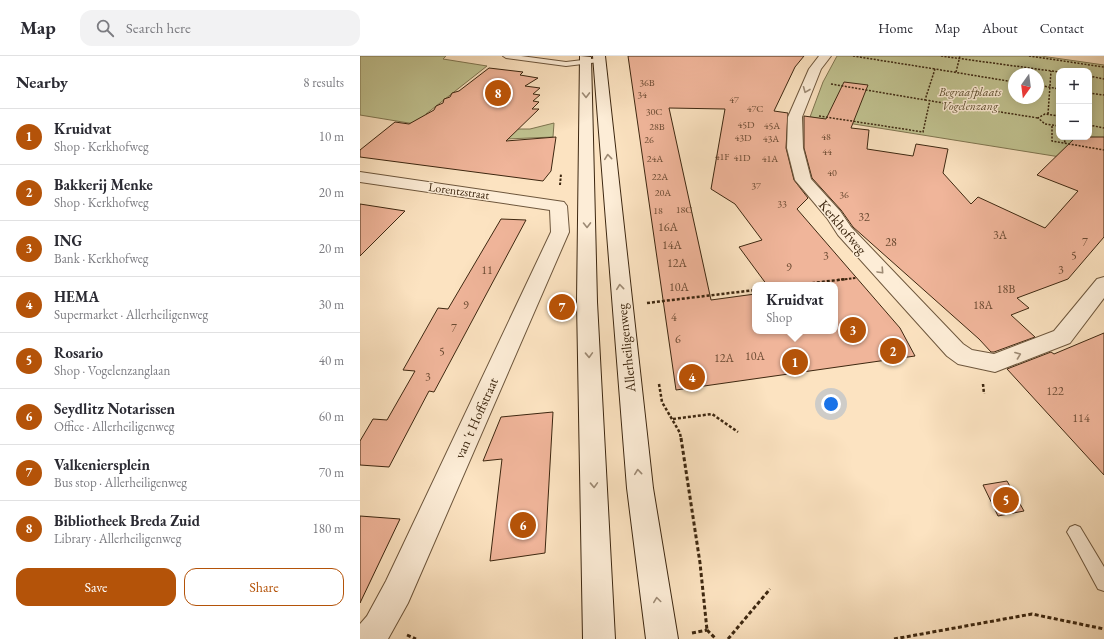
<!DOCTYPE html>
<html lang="en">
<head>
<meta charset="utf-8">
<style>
	body { margin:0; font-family:"EB Garamond",serif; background:#f2f2f3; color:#2b2b33 }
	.controls { position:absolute; right:12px; top:12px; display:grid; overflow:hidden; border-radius:8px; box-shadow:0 2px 10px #0003 }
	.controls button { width:36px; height:36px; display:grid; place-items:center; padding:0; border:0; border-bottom:1px solid #e1e1e2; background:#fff; color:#2b2b33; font:20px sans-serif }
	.compass { position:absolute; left:648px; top:12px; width:36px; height:36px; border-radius:50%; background:#fff; box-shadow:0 2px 10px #0003; rotate:194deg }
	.you { position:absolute; left:471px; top:348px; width:14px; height:14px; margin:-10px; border:3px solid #fff; border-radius:50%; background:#1a73e8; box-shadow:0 0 0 6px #1a73e833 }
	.badge { display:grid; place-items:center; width:26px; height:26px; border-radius:50%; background:#b45309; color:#fff; font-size:13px; font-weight:700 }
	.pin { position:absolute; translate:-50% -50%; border:2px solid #fff; box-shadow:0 1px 4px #0006 }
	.popup { position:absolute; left:392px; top:226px; width:86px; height:52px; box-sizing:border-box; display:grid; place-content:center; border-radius:8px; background:#fff; filter:drop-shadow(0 1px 3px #0005); font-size:13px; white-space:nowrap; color:#7c7c81 }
	.popup b { font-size:15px; color:#2b2b33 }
	.popup::after { content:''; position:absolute; left:50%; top:100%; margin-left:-8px; border:8px solid transparent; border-top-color:#fff }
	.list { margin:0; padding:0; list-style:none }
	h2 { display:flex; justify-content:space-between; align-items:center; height:52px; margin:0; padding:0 16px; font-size:17px }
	h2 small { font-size:13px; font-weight:400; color:#7c7c81 }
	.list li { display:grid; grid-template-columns:26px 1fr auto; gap:12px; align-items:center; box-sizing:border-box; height:56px; padding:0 16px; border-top:1px solid #e1e1e2 }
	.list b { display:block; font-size:15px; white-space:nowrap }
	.list p { margin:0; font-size:13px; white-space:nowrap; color:#7c7c81 }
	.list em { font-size:13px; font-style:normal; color:#7c7c81 }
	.actions { display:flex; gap:8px; padding:12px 16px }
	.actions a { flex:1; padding:9px 0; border:1px solid #b45309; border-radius:12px; text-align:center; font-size:14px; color:#b45309 }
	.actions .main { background:#b45309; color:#fff }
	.icon { flex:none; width:22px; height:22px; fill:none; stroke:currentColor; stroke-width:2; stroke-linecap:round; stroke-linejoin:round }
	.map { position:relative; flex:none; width:744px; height:583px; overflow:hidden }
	header { display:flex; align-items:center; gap:24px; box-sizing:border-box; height:56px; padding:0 20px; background:#fff; border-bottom:1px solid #e1e1e2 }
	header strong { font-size:19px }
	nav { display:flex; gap:22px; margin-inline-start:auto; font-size:14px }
	.search { width:280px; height:36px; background:#f2f2f3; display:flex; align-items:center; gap:10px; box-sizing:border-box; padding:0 14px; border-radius:12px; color:#7c7c81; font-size:15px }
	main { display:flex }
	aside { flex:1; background:#fff }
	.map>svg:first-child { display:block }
	.green { fill:#c1c391; stroke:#7f7550; fill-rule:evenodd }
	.building { fill:#f0b59a; stroke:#3d2710; fill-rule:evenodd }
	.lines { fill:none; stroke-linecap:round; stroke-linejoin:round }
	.lane-casing { stroke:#6d563c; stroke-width:2 }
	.street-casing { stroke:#6d563c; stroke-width:2 }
	.secondary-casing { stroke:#3d2710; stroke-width:2 }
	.path-far3 { stroke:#3d2710; stroke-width:1.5; stroke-dasharray:2 1.5; stroke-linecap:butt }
	.path-far2 { stroke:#3d2710; stroke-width:2; stroke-dasharray:2.5 1.5; stroke-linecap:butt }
	.path-far1 { stroke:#3d2710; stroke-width:2.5; stroke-dasharray:3 2; stroke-linecap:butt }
	.path { stroke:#3d2710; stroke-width:3; stroke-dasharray:4 2.5; stroke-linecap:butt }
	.lane { fill:#fdedd7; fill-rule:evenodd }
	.street { fill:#fdedd7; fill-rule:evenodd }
	.secondary { fill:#fdedd7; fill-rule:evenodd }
	.oneway { stroke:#9d8a74 }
	.labels { text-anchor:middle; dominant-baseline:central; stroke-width:3; stroke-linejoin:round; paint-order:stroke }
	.far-number-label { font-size:10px; fill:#6a4a32 }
	.far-park-label { font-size:12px; font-style:italic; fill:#5e4e30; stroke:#fdedd7 }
	.far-street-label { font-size:12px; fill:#3d2710; stroke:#fdedd7 }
	.number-label { font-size:12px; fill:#6a4a32 }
	.street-label { font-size:14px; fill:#3d2710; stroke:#fdedd7 }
</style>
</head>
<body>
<header>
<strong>Map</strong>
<div class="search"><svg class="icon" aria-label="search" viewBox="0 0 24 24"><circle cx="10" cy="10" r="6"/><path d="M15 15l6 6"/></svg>Search here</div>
<nav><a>Home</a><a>Map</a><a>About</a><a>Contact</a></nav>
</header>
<main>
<aside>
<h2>Nearby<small>8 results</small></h2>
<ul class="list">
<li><span class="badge">1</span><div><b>Kruidvat</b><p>Shop · Kerkhofweg</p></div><em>10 m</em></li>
<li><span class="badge">2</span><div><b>Bakkerij Menke</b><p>Shop · Kerkhofweg</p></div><em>20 m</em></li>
<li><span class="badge">3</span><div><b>ING</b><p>Bank · Kerkhofweg</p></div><em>20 m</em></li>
<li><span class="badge">4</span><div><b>HEMA</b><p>Supermarket · Allerheiligenweg</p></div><em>30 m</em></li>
<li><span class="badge">5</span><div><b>Rosario</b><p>Shop · Vogelenzanglaan</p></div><em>40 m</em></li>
<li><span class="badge">6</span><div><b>Seydlitz Notarissen</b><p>Office · Allerheiligenweg</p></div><em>60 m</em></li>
<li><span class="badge">7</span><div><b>Valkeniersplein</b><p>Bus stop · Allerheiligenweg</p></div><em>70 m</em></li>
<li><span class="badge">8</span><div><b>Bibliotheek Breda Zuid</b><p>Library · Allerheiligenweg</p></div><em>180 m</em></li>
</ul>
<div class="actions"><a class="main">Save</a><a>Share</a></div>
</aside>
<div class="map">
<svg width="744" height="583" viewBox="0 0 744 583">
	<rect width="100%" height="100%" fill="#fce3c1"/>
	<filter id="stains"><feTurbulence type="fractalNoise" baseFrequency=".005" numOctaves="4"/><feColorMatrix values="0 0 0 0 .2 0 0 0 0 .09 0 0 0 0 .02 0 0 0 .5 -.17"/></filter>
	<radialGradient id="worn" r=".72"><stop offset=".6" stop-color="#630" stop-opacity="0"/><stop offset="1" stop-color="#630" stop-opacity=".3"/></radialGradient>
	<path class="green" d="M 0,0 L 86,0 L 83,3 L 127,10 L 66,58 L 148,73 L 170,73 L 194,67 L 193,81 L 146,83 L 0,59 Z
		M 477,0 L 681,0 L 744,9 L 744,108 L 450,61 L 463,26 ZM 699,15 L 729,15 L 729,81 L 699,81 ZM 654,18 L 678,18 L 678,42 L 654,42 Z"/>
	<path class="building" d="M 268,0 L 444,0 L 435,11 L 414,55 L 428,57 L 426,92 L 434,124 L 448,142 L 437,153 L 540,272 L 555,300 L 316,334 ZM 309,52 L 365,53 L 351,133 L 375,148 L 402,184 L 379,191 L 407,229 L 475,229 L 475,275 L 395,275 L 395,238 L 351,244 Z
		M 129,12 L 163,16 L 160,19 L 178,22 L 165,30 L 180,32 L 173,38 L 180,39 L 173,45 L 179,46 L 172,53 L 179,53 L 146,85 L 196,81 L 191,115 L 183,125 L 0,101 L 0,94 L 35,66 L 49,68 L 74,54 L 76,50 L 83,47 L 84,43 L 90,41 L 92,37 L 99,35 Z
		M 484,26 L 508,29 L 491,72 L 509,74 L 507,93 L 553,100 L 556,88 L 588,93 L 583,117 L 611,148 L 618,141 L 685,172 L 718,135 L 677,119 L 716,81 L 744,81 L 744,181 L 708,223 L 657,242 L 669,252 L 651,259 L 675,281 L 634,296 L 631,296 L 619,283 L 493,171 L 481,154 L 452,122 L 444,92 L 444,60 L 466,63 Z
		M 0,148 L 45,155 L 0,200 Z
		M 141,163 L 166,164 L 74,336 L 69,335 L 29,411 L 0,409 L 0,385 L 13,363 L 27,364 L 55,315 L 43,314 L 78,252 L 88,253 Z
		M 744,277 L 744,419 L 647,313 L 691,296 L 694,298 Z
		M 193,356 L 185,497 L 130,505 L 142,403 L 123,405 L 141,361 Z
		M 647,425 L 664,455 L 638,460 L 623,429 Z
		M 0,460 L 40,463 L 0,547 Z"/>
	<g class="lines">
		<g class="lane-casing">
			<path id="lane" d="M 143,0 L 161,0 L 206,6 L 239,2 L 242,4 L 239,6 L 206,10 L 146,2 Z
				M 715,469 L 720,471 L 744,511 L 744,535 L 738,533 L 710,481 L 707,476 L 710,471 Z"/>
		</g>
		<g class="street-casing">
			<path id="street" d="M 459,0 L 471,0 L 461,13 L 442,61 L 443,92 L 451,123 L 480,155 L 491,171 L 603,288 L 612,294 L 634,298 L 694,275 L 737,223 L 744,221 L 744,242 L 710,287 L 635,316 L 598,308 L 587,300 L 478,179 L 467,162 L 435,124 L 427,92 L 428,61 L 449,13 Z
				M 0,116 L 204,146 L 207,150 L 209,176 L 48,547 L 28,583 L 0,583 L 0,568 L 7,560 L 26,525 L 191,176 L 190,154 L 0,126 Z"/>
		</g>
		<g class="secondary-casing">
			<path id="secondary" d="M 220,0 L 231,1 L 237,246 L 255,583 L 223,583 L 217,246 Z
				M 233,0 L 245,0 L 293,432 L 318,583 L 286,583 L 267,432 Z"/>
		</g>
		<path class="path-far3" d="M 493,0 L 575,13
			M 581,0 L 699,16
			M 669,0 L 744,11
			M 596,16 L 600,0
			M 729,20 L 744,23
			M 471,28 L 565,44 L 575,13 L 654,26
			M 678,29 L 699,33
			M 729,37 L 744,39
			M 565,44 L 678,62
			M 688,58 L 691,15
			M 459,60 L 563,76 L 570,44
			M 699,60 L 685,58 L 678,62 L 685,68 L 699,70
			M 729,69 L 744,72
			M 692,70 L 692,85 L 744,94
			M 704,81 L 705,87"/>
		<path class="path-far2" d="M 200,129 L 201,118
			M 477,224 L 496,222"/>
		<path class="path-far1" d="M 437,229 L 486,223
			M 287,247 L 395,234
			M 299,328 L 302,346 L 320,377 L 321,383
			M 623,328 L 624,338
			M 313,363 L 352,358 L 378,376"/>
		<path class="path" d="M 321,382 L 340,507 L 347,574
			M 347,574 L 356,583
			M 332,577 L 347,574
			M 47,579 L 56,583
			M 368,583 L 410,533
			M 534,583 L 672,558 L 744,573"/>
		<use href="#lane" class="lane"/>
		<use href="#street" class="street"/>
		<use href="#secondary" class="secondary"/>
	</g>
	<defs><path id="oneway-chevron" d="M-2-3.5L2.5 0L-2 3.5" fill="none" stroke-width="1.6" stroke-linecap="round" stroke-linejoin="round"/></defs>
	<g class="oneway">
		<use href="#oneway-chevron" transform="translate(446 34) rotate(112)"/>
		<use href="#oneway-chevron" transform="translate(226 39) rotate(89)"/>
		<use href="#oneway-chevron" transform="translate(248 101) rotate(-96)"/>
		<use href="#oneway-chevron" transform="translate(227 169) rotate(89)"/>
		<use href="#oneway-chevron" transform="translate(521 215) rotate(47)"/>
		<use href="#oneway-chevron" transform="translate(260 231) rotate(-96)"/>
		<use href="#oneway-chevron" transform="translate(229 299) rotate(88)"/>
		<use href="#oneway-chevron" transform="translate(658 299) rotate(-21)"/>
		<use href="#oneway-chevron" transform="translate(278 416) rotate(-96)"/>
		<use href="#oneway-chevron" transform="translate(234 429) rotate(88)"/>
		<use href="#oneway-chevron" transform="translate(297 544) rotate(-98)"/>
	</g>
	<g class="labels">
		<g class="far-number-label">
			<text x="287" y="26">36B</text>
			<text x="282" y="38">34</text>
			<text x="374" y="43">47</text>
			<text x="395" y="52">47C</text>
			<text x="294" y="55">30C</text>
			<text x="386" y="68">45D</text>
			<text x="412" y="69">45A</text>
			<text x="297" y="70">28B</text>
			<text x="466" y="80">48</text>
			<text x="383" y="81">43D</text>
			<text x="411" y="82">43A</text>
			<text x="289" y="83">26</text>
			<text x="467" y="95">44</text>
			<text x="362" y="100">41F</text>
			<text x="382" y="101">41D</text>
			<text x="295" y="102">24A</text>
			<text x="410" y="102">41A</text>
			<text x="472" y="116">40</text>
			<text x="300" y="120">22A</text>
			<text x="396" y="129">37</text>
			<text x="303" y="136">20A</text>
			<text x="484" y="138">36</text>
			<text x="422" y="147">33</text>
			<text x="324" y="153">18C</text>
			<text x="298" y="154">18</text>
		</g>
		<g class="far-park-label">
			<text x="610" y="36">Begraafplaats<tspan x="610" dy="14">Vogelenzang</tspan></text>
		</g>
		<g class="far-street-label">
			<text transform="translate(99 135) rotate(8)">Lorentzstraat</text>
		</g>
		<g class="number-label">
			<text x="504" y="161">32</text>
			<text x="308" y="171">16A</text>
			<text x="640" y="179">3A</text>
			<text x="531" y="186">28</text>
			<text x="725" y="186">7</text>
			<text x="312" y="189">14A</text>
			<text x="714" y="199">5</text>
			<text x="466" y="200">3</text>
			<text x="317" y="207">12A</text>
			<text x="429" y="211">9</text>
			<text x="127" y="214">11</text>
			<text x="701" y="214">3</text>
			<text x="319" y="231">10A</text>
			<text x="646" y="233">18B</text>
			<text x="106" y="249">9</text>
			<text x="623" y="249">18A</text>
			<text x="314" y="261">4</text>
			<text x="94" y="272">7</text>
			<text x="318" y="283">6</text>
			<text x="82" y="295">5</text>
			<text x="395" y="300">10A</text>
			<text x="364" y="302">12A</text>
			<text x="68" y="321">3</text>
			<text x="695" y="335">122</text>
			<text x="721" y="362">114</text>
		</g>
		<g class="street-label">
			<text transform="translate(483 171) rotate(50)">Kerkhofweg</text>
			<text transform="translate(266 292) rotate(-96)">Allerheiligenweg</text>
			<text transform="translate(116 362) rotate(-66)">van 't Hoffstraat</text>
		</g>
	</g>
	<rect width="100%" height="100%" filter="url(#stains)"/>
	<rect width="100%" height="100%" fill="url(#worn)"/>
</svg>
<div class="controls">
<button>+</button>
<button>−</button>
</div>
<svg class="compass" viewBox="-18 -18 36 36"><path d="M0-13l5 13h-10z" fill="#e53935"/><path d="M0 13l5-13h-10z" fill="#7c7c81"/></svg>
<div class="you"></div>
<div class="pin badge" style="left:435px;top:306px">1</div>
<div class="popup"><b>Kruidvat</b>Shop</div>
<div class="pin badge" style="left:533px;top:295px">2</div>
<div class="pin badge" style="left:493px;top:274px">3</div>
<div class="pin badge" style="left:332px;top:321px">4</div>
<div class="pin badge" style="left:646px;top:444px">5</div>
<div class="pin badge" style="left:163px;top:469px">6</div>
<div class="pin badge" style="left:202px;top:251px">7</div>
<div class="pin badge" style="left:138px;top:37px">8</div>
</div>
</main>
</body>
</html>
